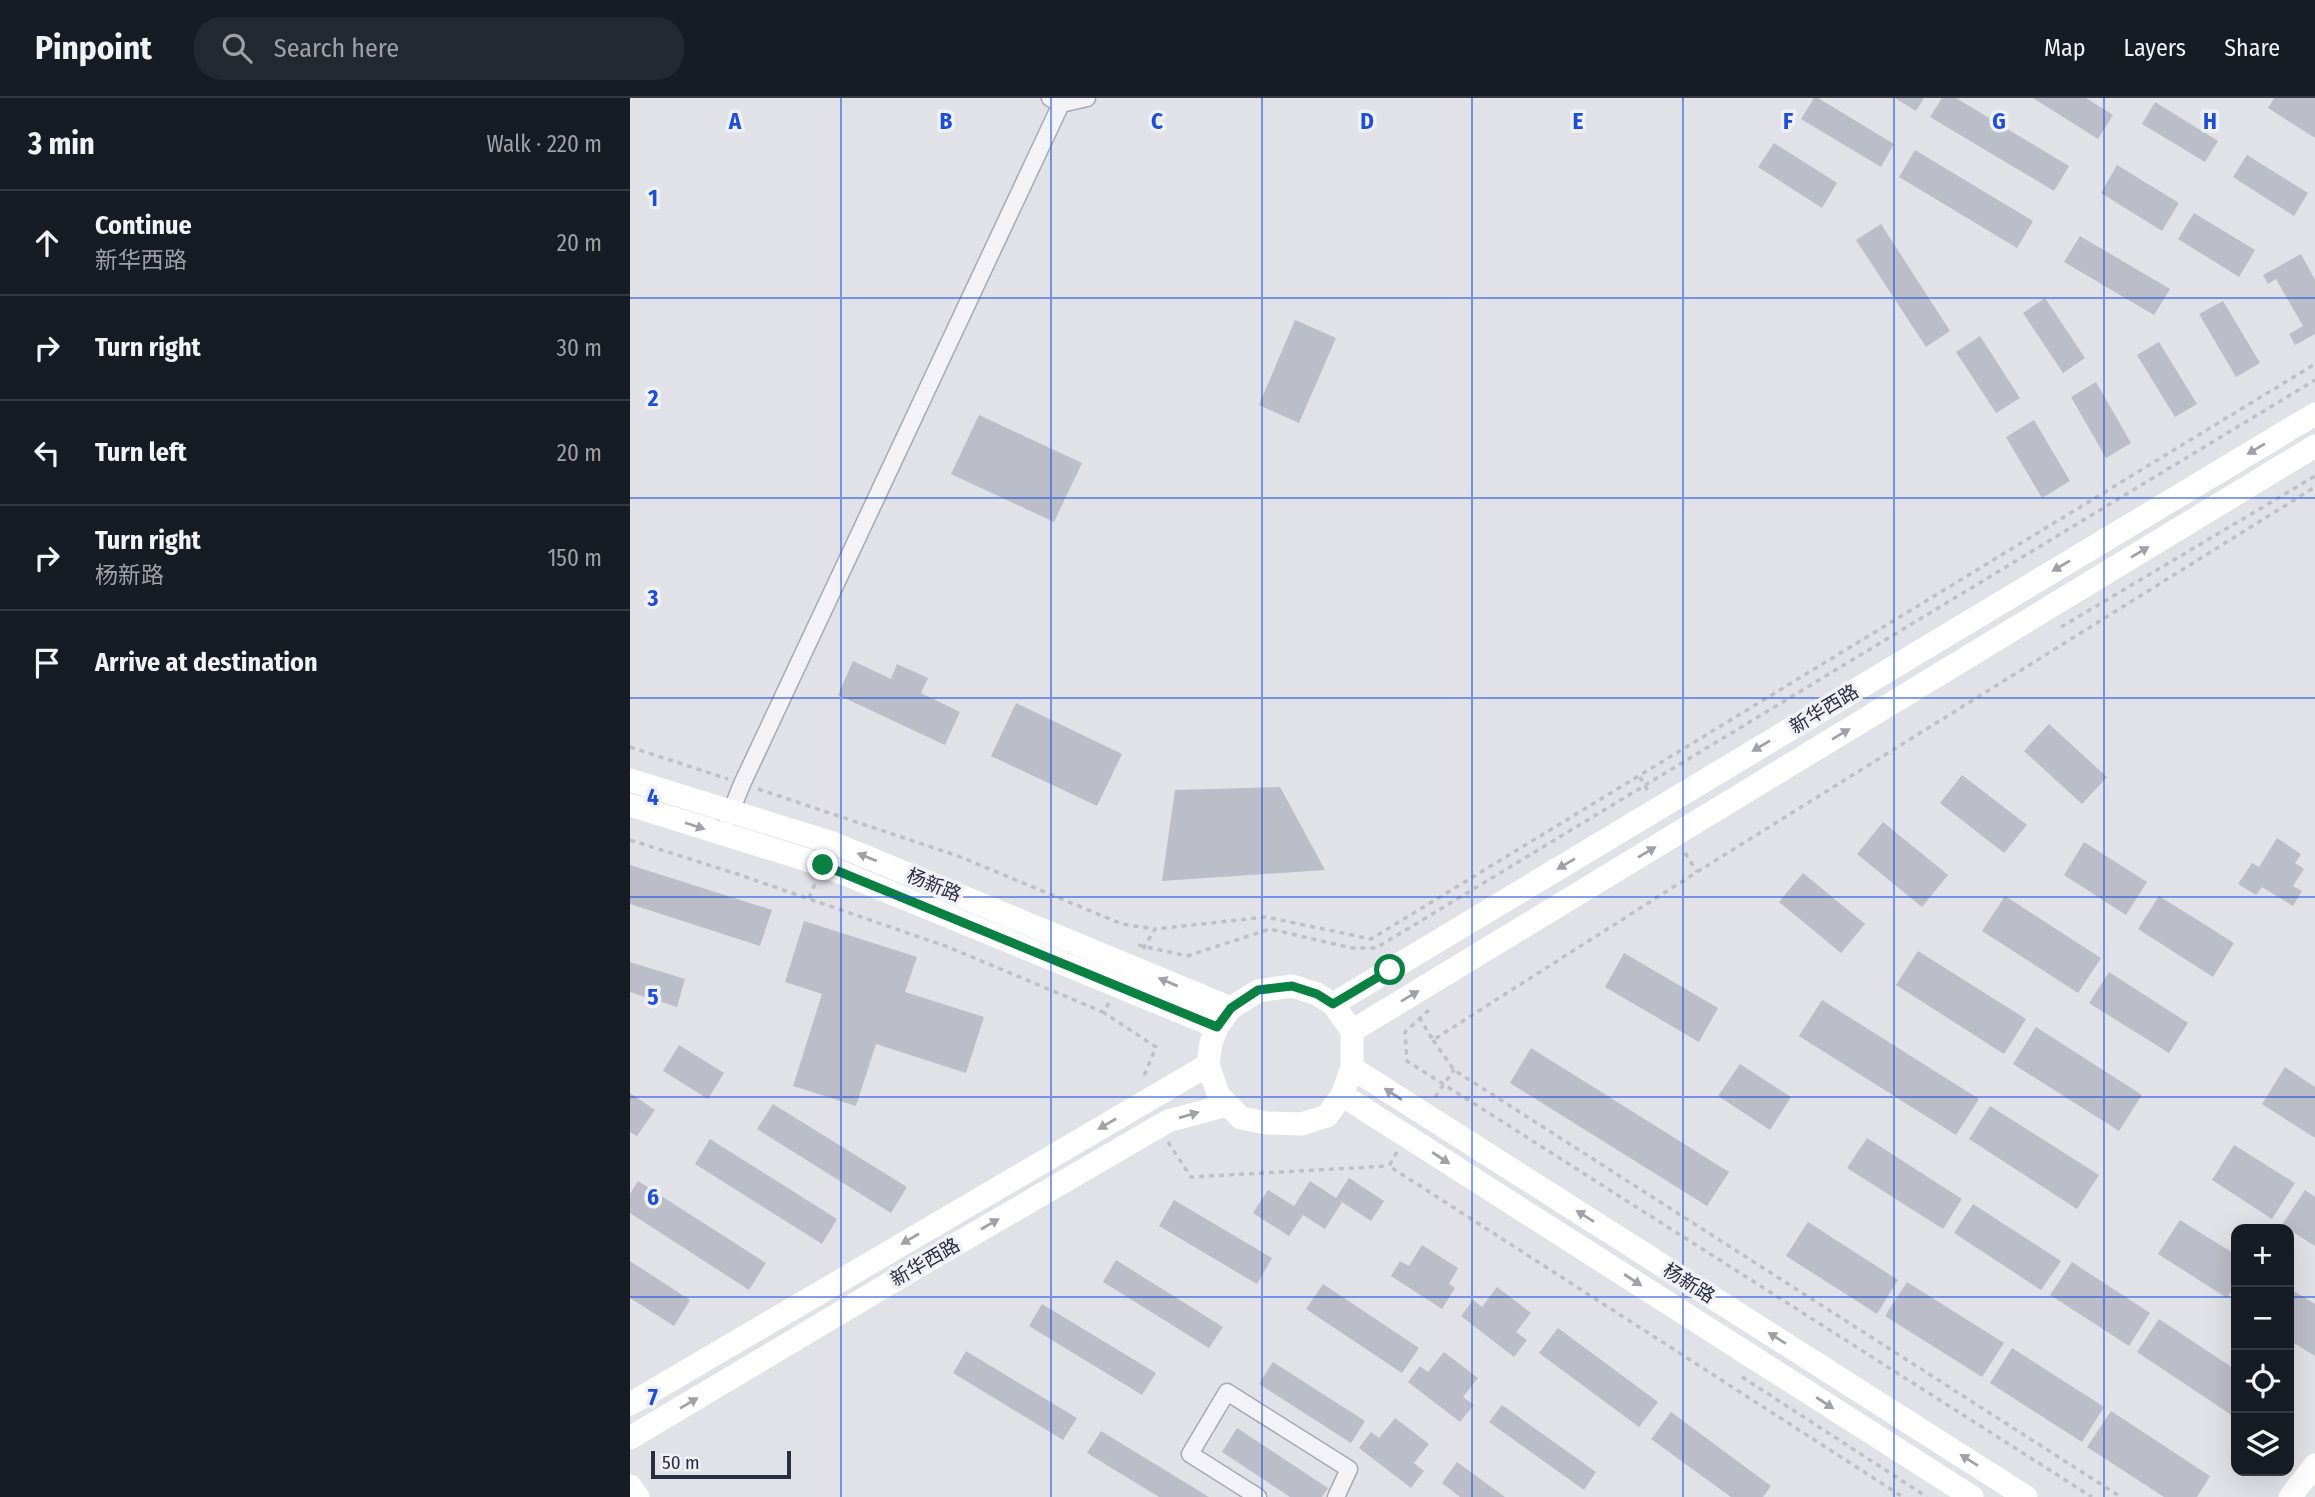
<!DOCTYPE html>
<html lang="en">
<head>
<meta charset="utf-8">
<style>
	body { margin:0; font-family:"Fira Sans Condensed","Noto Sans SC",sans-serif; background:#242831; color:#f1f3f6 }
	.controls { position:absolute; right:21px; bottom:21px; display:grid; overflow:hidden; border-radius:14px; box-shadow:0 7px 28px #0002 }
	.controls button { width:63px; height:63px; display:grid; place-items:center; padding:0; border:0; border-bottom:2px solid #363941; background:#171b24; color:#f1f3f6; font:35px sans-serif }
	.scale { position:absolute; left:21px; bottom:18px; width:140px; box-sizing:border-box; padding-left:7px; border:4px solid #2a2d3f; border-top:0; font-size:19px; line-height:24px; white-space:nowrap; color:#2a2d3f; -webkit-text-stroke:5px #f0f1f6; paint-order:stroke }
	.stop { position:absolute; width:21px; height:21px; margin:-16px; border:5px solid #0b8043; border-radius:50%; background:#fff }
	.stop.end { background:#0b8043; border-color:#fff; box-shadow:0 2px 7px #0008 }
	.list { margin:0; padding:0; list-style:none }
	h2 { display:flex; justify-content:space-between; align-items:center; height:91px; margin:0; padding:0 28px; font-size:30px }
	h2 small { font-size:23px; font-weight:400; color:#9ea1a6 }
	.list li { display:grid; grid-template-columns:46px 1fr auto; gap:21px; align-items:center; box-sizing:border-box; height:105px; padding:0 28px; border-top:2px solid #363941 }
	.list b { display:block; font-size:26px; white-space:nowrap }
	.list p { margin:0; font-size:23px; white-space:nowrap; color:#9ea1a6 }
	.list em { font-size:23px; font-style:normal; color:#9ea1a6 }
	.icon { flex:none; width:38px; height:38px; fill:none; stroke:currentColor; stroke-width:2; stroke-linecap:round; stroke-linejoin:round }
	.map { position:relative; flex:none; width:1685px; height:1399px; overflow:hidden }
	header { display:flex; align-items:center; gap:42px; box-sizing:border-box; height:98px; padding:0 35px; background:#171b24; border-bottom:2px solid #363941 }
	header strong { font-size:33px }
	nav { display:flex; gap:38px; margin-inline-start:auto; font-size:24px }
	.search { width:490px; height:63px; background:#242831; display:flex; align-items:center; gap:18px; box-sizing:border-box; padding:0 24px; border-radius:28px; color:#9ea1a6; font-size:26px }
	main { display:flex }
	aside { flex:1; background:#171b24 }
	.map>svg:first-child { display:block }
	.building { fill:#bbbdc8 }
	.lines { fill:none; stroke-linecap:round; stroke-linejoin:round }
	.street-casing { stroke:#a6a8b2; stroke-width:19 }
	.path { stroke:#bfc0c7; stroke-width:3.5; stroke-dasharray:5 5; stroke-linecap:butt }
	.street { stroke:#f3f3f7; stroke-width:16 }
	.secondary { stroke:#fff; stroke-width:23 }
	.oneway { fill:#9fa0a9 }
	.route { stroke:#0b8043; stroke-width:9 }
	.grid { fill:none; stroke:#1d4ed8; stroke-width:2; stroke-opacity:0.55 }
	.labels { text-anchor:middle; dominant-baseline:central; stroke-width:7; stroke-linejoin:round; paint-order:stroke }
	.street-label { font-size:19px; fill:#2a2d3f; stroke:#f0f1f6 }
	.grid-label { font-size:23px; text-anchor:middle; font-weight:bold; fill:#1d4ed8; stroke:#f0f1f6; stroke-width:7; stroke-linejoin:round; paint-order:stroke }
</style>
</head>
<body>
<header>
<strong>Pinpoint</strong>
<div class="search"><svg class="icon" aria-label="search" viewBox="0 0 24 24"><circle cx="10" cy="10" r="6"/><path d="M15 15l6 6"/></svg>Search here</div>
<nav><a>Map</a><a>Layers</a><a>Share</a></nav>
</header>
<main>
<aside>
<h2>3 min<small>Walk · 220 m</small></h2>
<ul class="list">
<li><svg class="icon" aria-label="ahead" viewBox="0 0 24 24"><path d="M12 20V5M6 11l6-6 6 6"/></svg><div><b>Continue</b><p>新华西路</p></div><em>20 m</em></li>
<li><svg class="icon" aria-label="right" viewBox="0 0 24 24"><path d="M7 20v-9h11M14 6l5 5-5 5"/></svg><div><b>Turn right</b></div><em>30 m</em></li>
<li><svg class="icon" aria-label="left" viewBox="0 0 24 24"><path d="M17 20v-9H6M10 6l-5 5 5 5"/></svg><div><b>Turn left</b></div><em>20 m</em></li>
<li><svg class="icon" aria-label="right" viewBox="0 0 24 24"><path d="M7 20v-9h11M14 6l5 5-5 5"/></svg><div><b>Turn right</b><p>杨新路</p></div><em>150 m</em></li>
<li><svg class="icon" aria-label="arrive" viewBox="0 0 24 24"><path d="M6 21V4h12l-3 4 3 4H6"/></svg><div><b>Arrive at destination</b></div></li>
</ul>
</aside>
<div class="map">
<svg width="1685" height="1399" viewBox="0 0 1685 1399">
	<rect width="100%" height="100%" fill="#e0e2e8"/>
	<path class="building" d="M 1184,0 L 1188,0 L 1264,46 L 1251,69 L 1171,21 Z
		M 1265,0 L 1294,0 L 1286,13 Z
		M 1312,0 L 1326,0 L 1439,68 L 1424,93 L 1300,19 Z
		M 1403,0 L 1456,0 L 1483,17 L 1468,41 Z
		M 1644,0 L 1685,0 L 1685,40 L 1638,10 Z
		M 1525,4 L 1588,43 L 1575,64 L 1512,26 Z
		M 1144,45 L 1207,85 L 1192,110 L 1128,69 Z
		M 1285,52 L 1403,123 L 1387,150 L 1269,79 Z
		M 1617,57 L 1678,95 L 1664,118 L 1603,79 Z
		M 1487,67 L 1549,105 L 1532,133 L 1471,95 Z
		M 1564,115 L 1625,152 L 1609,179 L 1548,141 Z
		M 1251,126 L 1320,233 L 1296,249 L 1226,142 Z
		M 1450,138 L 1540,191 L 1524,217 L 1434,164 Z
		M 1671,156 L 1685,182 L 1685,236 L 1665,247 L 1659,236 L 1673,228 L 1646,181 L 1638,186 L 1633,177 Z
		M 1415,200 L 1455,260 L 1433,275 L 1393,215 Z
		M 1593,203 L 1630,265 L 1606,279 L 1569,216 Z
		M 665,222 L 706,240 L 669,325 L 629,307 Z
		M 1350,238 L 1390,300 L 1366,315 L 1326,254 Z
		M 1529,244 L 1567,306 L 1545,319 L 1507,257 Z
		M 1466,284 L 1501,345 L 1476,360 L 1441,299 Z
		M 349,317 L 452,365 L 424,424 L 321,376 Z
		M 1404,322 L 1440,383 L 1412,400 L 1376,339 Z
		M 223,563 L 261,581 L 267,566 L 298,580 L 291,595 L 330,614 L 315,647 L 208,597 Z
		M 386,605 L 492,656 L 467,708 L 361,658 Z
		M 1419,626 L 1477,679 L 1452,706 L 1394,653 Z
		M 1332,677 L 1397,727 L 1374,755 L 1310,705 Z
		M 650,689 L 695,772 L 532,783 L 545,692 Z
		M 1253,724 L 1318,777 L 1292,809 L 1227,756 Z
		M 1647,740 L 1671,756 L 1665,765 L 1674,771 L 1663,788 L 1672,793 L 1663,808 L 1632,789 L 1626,797 L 1608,786 L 1622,765 L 1629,769 Z
		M 1454,744 L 1517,784 L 1496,817 L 1434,777 Z
		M 0,767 L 142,812 L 130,848 L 0,806 Z
		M 1173,775 L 1235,826 L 1211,855 L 1149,804 Z
		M 1375,798 L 1471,860 L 1448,895 L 1352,833 Z
		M 1529,798 L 1604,845 L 1583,879 L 1508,831 Z
		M 174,823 L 287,859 L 275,894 L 354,919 L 336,975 L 246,946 L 226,1008 L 163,988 L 192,896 L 155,884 Z
		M 1288,853 L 1396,921 L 1374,956 L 1266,887 Z
		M 994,855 L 1088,910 L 1069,944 L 975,889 Z
		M 0,864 L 55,881 L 47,909 L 0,894 Z
		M 1479,874 L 1558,925 L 1539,955 L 1459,905 Z
		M 1192,902 L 1349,1001 L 1326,1037 L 1169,938 Z
		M 1406,929 L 1512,997 L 1489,1033 L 1383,966 Z
		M 49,947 L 94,975 L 78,1001 L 33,973 Z
		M 901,950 L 1099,1074 L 1077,1108 L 880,985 Z
		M 1110,966 L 1161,999 L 1140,1032 L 1088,998 Z
		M 1655,969 L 1685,989 L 1685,1040 L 1632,1006 Z
		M 0,995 L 25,1012 L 7,1038 L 0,1034 Z
		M 143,1006 L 277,1089 L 261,1115 L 127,1031 Z
		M 1360,1008 L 1469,1077 L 1447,1111 L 1339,1041 Z
		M 1237,1040 L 1332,1101 L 1313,1131 L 1217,1070 Z
		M 80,1041 L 207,1121 L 192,1146 L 65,1066 Z
		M 1604,1047 L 1665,1085 L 1642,1121 L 1582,1082 Z
		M 719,1080 L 754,1103 L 741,1123 L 712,1104 L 695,1131 L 673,1117 L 659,1138 L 623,1115 L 638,1092 L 664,1108 L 680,1083 L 706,1100 Z
		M 8,1083 L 136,1165 L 119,1192 L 0,1115 L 0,1096 Z
		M 1675,1092 L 1685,1099 L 1685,1148 L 1652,1127 Z
		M 544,1102 L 642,1160 L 627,1186 L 529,1128 Z
		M 1343,1106 L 1431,1163 L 1411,1192 L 1324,1135 Z
		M 1550,1122 L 1606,1157 L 1606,1185 L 1597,1200 L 1528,1156 Z
		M 1178,1124 L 1268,1182 L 1247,1216 L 1156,1158 Z
		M 792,1147 L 828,1170 L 819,1186 L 825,1190 L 812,1211 L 761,1178 L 770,1163 L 779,1168 Z
		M 486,1162 L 593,1229 L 579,1250 L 473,1184 Z
		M 0,1163 L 60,1202 L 44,1228 L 0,1200 Z
		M 1442,1164 L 1520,1215 L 1499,1248 L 1420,1197 Z
		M 1277,1184 L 1374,1245 L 1352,1279 L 1255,1218 Z
		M 693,1186 L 789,1250 L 772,1275 L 676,1211 Z
		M 867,1189 L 901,1215 L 886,1234 L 897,1242 L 884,1259 L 831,1218 L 843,1202 L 852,1209 Z
		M 1659,1190 L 1685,1206 L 1685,1258 L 1659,1242 Z
		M 412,1206 L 526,1275 L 512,1297 L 399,1228 Z
		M 1529,1221 L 1606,1272 L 1606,1320 L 1507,1254 Z
		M 928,1230 L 1028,1304 L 1009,1329 L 909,1255 Z
		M 1382,1250 L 1474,1309 L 1452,1344 L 1360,1285 Z
		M 336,1253 L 447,1320 L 433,1342 L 323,1275 Z
		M 814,1254 L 848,1280 L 833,1299 L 844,1307 L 830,1324 L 778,1284 L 790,1268 L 798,1274 Z
		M 643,1264 L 735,1323 L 721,1345 L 629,1286 Z
		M 872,1307 L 966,1374 L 954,1392 L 859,1324 Z
		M 1481,1313 L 1580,1378 L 1567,1399 L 1534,1399 L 1457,1349 Z
		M 1041,1314 L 1141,1388 L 1133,1399 L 1101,1399 L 1021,1341 Z
		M 765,1320 L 799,1346 L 784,1365 L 794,1373 L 781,1390 L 729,1350 L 741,1334 L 749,1340 Z
		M 607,1330 L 698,1390 L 692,1399 L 660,1399 L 592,1354 Z
		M 471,1333 L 579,1399 L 529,1399 L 457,1355 Z
		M 827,1364 L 875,1399 L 830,1399 L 812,1385 Z"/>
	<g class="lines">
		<g class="street-casing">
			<path id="street" d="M 420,0 L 431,6 L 457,0
				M 98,721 L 112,686 L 431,6
				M 628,1399 L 560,1356 L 597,1294 L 719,1371 L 706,1399"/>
		</g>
		<path class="path" d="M 1431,529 L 1685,378
			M 0,649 L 98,681
			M 1010,679 L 1019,695
			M 128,691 L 328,758 L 492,826 L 525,831
			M 0,742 L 107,776 L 318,849 L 473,914
			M 1055,755 L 1067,774
			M 179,800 L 185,786
			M 508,847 L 557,858 L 640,831 L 722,850 L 746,850 L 1685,282
			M 513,851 L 525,831 L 636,819 L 741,841 L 1685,266
			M 479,905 L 473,914 L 526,949 L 513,980
			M 799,912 L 775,934 L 777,963 L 1462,1399
			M 789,919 L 803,942 L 1067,774 L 1685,389
			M 803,942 L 824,972 L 1491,1399
			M 805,999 L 824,972
			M 538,1044 L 561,1079 L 759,1068
			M 767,1054 L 759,1068 L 1273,1399
			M 1112,1279 L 1297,1399"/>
		<use href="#street" class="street"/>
		<path class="secondary" d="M 0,682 L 203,745 L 601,910
			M 0,707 L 193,767 L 587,929
			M 662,888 L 687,896 L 703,906 L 722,933 L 722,970 L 712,997 L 697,1018 L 671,1026 L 637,1025 L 611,1020 L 589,998 L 578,967 L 581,945 L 587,929 L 601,910 L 628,893 Z
			M 703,906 L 1685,316
			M 722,933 L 1685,348
			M 722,970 L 1396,1399
			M 712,997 L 1342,1399
			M 0,1306 L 578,967
			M 0,1340 L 292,1166 L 538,1023 L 597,1007
			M 0,1388 L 8,1399
			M 1660,1399 L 1685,1367"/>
	</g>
	<defs><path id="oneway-solid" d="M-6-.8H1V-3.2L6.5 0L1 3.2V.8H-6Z" transform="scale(1.75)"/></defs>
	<g class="oneway">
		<use href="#oneway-solid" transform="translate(1626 351) rotate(149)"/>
		<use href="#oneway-solid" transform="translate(1510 454) rotate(-31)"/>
		<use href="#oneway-solid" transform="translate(1431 468) rotate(149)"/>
		<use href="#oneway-solid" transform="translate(1211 636) rotate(-31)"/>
		<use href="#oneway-solid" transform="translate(1131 648) rotate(149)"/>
		<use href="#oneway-solid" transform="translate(65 728) rotate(18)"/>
		<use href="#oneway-solid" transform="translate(1017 754) rotate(-31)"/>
		<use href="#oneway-solid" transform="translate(237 759) rotate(-158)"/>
		<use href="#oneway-solid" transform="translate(936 766) rotate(149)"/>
		<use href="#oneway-solid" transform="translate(538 884) rotate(-157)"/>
		<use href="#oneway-solid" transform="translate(780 898) rotate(-31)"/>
		<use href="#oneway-solid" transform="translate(763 996) rotate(-147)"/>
		<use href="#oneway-solid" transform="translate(559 1017) rotate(-16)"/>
		<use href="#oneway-solid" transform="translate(477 1026) rotate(150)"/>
		<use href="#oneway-solid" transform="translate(811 1060) rotate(33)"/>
		<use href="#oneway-solid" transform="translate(955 1118) rotate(-148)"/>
		<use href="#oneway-solid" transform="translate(360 1126) rotate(-30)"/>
		<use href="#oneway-solid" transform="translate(280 1141) rotate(150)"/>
		<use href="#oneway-solid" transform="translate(1003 1182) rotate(33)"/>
		<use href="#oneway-solid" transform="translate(1147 1240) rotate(-148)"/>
		<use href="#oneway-solid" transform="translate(59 1305) rotate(-31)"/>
		<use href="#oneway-solid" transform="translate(1195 1305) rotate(33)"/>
		<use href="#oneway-solid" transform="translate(1339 1362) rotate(-148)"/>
	</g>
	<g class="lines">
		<path class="route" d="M 193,767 L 587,929 L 601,910 L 628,892 L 662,888 L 687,896 L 703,906 L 760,872"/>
	</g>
	<path class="grid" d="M 211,0 L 211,1399M 421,0 L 421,1399M 632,0 L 632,1399M 842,0 L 842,1399M 1053,0 L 1053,1399M 1264,0 L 1264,1399M 1474,0 L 1474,1399M 0,200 L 1685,200M 0,400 L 1685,400M 0,600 L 1685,600M 0,799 L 1685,799M 0,999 L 1685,999M 0,1199 L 1606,1199M 1659,1199 L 1685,1199"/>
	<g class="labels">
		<g class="street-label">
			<text transform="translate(1194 611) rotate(-31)">新华西路</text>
			<text transform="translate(304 787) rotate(22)">杨新路</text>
			<text transform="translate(295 1164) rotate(-30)">新华西路</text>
			<text transform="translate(1059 1185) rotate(32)">杨新路</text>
		</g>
	</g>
	<g class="grid-label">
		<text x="105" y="31">A</text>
		<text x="316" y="31">B</text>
		<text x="527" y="31">C</text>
		<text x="737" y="31">D</text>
		<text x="948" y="31">E</text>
		<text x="1158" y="31">F</text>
		<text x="1369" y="31">G</text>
		<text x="1580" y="31">H</text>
		<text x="23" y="108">1</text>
		<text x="23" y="308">2</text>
		<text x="23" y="508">3</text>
		<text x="23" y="707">4</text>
		<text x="23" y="907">5</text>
		<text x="23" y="1107">6</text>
		<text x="23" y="1307">7</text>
	</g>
</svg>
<div class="controls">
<button>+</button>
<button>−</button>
<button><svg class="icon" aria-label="locate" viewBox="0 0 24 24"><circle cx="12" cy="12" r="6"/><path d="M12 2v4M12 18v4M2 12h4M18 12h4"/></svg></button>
<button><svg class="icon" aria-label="layers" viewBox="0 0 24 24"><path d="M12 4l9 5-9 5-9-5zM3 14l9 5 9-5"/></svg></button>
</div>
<div class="scale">50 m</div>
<div class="stop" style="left:760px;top:872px"></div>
<div class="stop end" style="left:193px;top:767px"></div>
</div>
</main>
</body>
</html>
